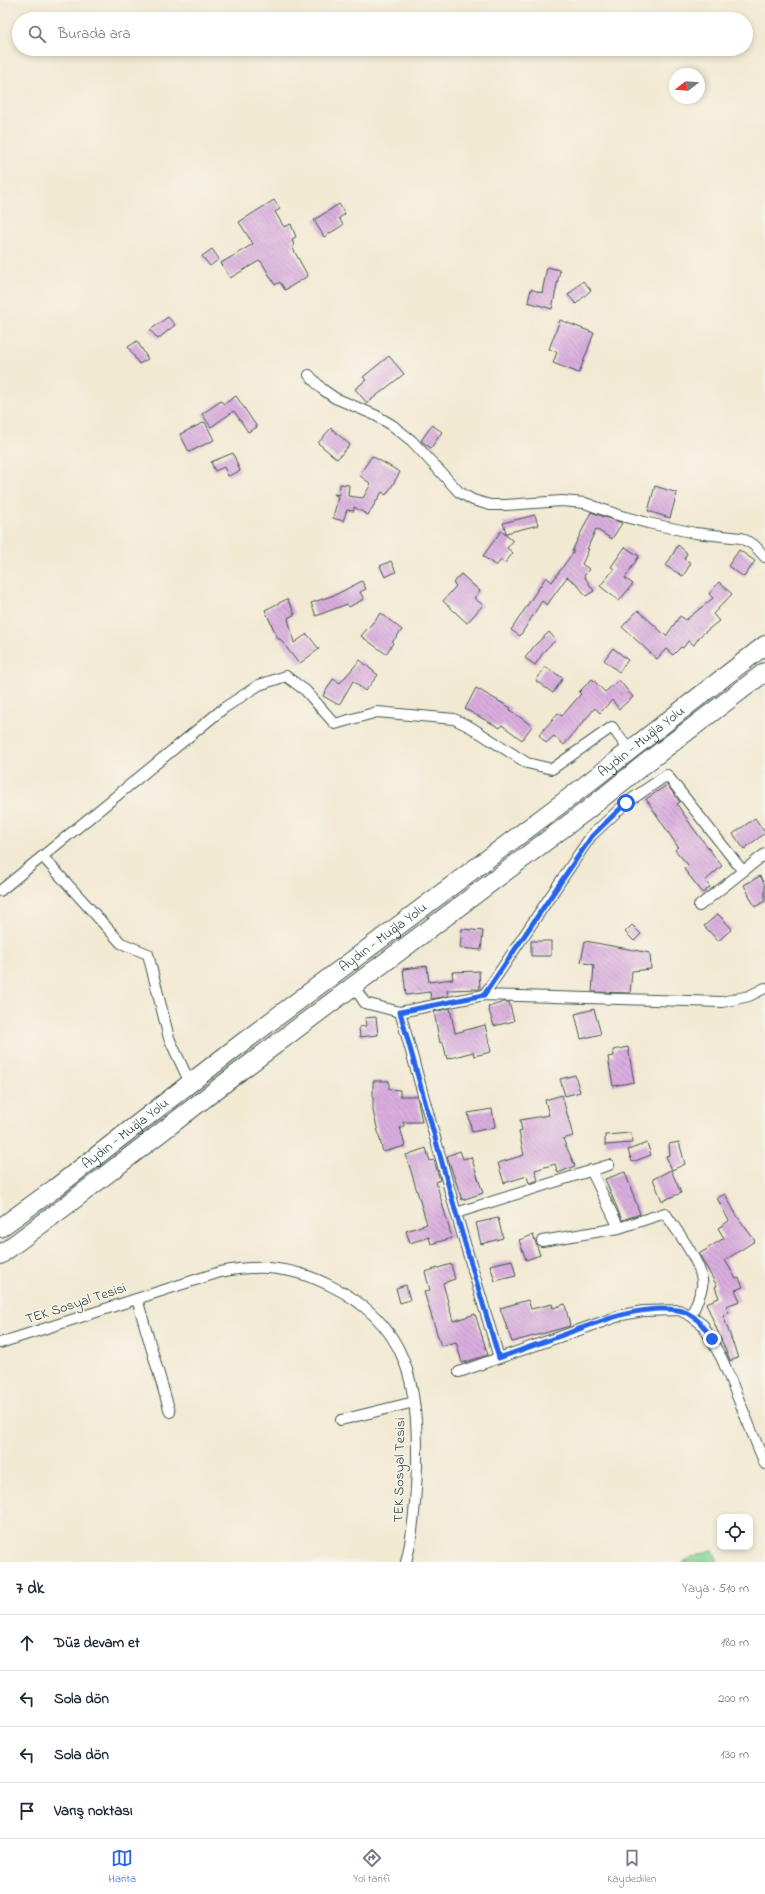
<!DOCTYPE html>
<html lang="tr">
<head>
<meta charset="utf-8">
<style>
	body { margin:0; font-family:"Indie Flower",sans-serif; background:#f2f2f3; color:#1f2937 }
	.controls { position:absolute; right:12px; bottom:12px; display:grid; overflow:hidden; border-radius:8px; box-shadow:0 2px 6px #0003 }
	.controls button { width:36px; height:36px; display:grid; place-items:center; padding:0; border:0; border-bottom:1px solid #e0e1e3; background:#fff; color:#1f2937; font:20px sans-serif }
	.compass { position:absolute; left:669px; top:68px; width:36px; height:36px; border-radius:50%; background:#fff; box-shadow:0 2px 6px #0003; rotate:253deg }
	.stop { position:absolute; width:12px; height:12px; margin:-9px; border:3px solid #2563eb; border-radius:50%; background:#fff }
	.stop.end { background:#2563eb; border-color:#fff; box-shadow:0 1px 4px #0008 }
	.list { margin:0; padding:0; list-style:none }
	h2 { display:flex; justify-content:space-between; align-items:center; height:52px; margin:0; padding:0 16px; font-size:17px }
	h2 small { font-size:13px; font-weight:400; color:#747a83 }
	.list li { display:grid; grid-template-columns:26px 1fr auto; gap:12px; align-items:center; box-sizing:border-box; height:56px; padding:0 16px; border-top:1px solid #e0e1e3 }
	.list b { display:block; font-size:15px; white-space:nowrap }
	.list em { font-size:13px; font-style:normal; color:#747a83 }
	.icon { flex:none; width:22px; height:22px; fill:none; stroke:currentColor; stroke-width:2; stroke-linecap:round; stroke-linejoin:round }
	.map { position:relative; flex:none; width:765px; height:1562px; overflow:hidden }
	.search { position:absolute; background:#fff; box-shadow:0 2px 6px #0003; left:12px; right:12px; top:12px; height:44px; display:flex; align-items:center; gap:10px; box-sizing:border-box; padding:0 14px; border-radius:22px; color:#747a83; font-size:15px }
	.sheet { height:276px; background:#fff }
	nav { display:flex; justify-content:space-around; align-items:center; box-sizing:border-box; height:56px; border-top:1px solid #e0e1e3; background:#fff; font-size:11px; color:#747a83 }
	nav a { display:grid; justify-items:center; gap:2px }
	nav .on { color:#2563eb }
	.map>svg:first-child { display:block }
	.green { fill:#88d694; stroke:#548a64 }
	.building { fill:url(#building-back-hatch) }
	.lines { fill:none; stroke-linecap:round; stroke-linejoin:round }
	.street-casing { stroke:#3f574c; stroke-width:12 }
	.highway-casing { stroke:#3f574c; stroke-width:20 }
	.street { stroke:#fff; stroke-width:10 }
	.highway { stroke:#fff; stroke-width:18 }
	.route { stroke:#2563eb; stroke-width:5 }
	.labels { text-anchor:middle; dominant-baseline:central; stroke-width:3.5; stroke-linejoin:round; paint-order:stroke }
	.street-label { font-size:14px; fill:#1f3d34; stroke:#f7f3e8 }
</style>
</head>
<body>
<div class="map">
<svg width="765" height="1562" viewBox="0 0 765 1562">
	<defs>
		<pattern id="building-back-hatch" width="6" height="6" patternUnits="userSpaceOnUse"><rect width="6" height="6" fill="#daaedf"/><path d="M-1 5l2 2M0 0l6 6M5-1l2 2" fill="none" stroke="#b08fb6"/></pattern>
	</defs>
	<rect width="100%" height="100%" fill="#f7f3e8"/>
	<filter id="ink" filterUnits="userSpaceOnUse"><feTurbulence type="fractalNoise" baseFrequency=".025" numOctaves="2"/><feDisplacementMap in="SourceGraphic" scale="8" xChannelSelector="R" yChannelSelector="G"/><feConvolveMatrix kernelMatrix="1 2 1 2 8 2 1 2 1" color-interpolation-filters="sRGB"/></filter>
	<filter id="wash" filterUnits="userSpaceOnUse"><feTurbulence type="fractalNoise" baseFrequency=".012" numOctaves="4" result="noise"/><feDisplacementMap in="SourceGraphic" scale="16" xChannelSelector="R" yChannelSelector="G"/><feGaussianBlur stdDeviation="0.9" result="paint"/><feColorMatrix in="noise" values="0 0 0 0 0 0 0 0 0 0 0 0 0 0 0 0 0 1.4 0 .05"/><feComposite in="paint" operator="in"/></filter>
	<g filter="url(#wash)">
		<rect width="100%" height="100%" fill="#f2e9d3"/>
		<path class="green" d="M 713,1549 L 718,1562 L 682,1562 Z"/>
		<g id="blocks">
			<path class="building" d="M 274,200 L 280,209 L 275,212 L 284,227 L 291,224 L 296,237 L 292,239 L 294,246 L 292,247 L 308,276 L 285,290 L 280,282 L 275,285 L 261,261 L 259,261 L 230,278 L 221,263 L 253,244 L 239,222 Z
				M 339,204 L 345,214 L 339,218 L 343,225 L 324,237 L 314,220 Z
				M 212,249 L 219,259 L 210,266 L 202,256 Z
				M 547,267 L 560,270 L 552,309 L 528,302 L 531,289 L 542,293 Z
				M 583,281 L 591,290 L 576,304 L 568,295 Z
				M 168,317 L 175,325 L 158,339 L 150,330 Z
				M 560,320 L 594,333 L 579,373 L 553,363 L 557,352 L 549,349 Z
				M 137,341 L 148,359 L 139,364 L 128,347 Z
				M 389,356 L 404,374 L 367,403 L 355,389 L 366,380 L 363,377 Z
				M 236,396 L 257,427 L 248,432 L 234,411 L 211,427 L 202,414 L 221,401 L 224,404 Z
				M 205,422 L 214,440 L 189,452 L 180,434 Z
				M 432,425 L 442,432 L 431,448 L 421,441 Z
				M 331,428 L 350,445 L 337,459 L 318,443 Z
				M 233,453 L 240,471 L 228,476 L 224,467 L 215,471 L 211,462 Z
				M 372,456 L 400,472 L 392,486 L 386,495 L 382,492 L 368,515 L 354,507 L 354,511 L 347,510 L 343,521 L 333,518 L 338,497 L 334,494 L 339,495 L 340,484 L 349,485 L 348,496 L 363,498 L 371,484 L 359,475 Z
				M 655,486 L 677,493 L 670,518 L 648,511 Z
				M 591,512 L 622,523 L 612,539 L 596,529 L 587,549 L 589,549 L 582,564 L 589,569 L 584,576 L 594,591 L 586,596 L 577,584 L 567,577 L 547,605 L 542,601 L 520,636 L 511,630 L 546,577 L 552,582 L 574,551 L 572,551 Z
				M 535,515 L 538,525 L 506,533 L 503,523 Z
				M 501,531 L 513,541 L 507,548 L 513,553 L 505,563 L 501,560 L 496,566 L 483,556 Z
				M 678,545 L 687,553 L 684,559 L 691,563 L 683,576 L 666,566 Z
				M 625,547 L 639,556 L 625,578 L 633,584 L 619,601 L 600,586 L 614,569 L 611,567 Z
				M 739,550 L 755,561 L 744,577 L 728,566 Z
				M 391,561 L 396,572 L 385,577 L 380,566 Z
				M 461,574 L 480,591 L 474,598 L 483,605 L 467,623 L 443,601 L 456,586 L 453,583 Z
				M 362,581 L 366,589 L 360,592 L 364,599 L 349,607 L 347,604 L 316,616 L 311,603 L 337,594 Z
				M 719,582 L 732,594 L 713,614 L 719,621 L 700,636 L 694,645 L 688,641 L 683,648 L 681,647 L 673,655 L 666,649 L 657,659 L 622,627 L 638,610 L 666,636 L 680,616 L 686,620 L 713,598 L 709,594 Z
				M 287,599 L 295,614 L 288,618 L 294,643 L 307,634 L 319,649 L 299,664 L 280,639 L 278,639 L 265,610 Z
				M 381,613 L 402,630 L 392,642 L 393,643 L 386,654 L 361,636 Z
				M 549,632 L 556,640 L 545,650 L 535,665 L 525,658 L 535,645 Z
				M 613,648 L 628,660 L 619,672 L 604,660 Z
				M 360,660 L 378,675 L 365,691 L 353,681 L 339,705 L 323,696 L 333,679 L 340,683 Z
				M 545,667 L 563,678 L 553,693 L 536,681 Z
				M 592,679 L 605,692 L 619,680 L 633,697 L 619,709 L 612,700 L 600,713 L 595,708 L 564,745 L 554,736 L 546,743 L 539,735 L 558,713 L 562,716 L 581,694 L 579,692 Z
				M 476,688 L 511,708 L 510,710 L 532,726 L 522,740 L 502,725 L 500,728 L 465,709 Z
				M 667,785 L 680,802 L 677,804 L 693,828 L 722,866 L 705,881 L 710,887 L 703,893 L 684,869 L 688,865 L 675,850 L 678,847 L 646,799 Z
				M 755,818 L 765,833 L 744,849 L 733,834 Z
				M 760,876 L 765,885 L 765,901 L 755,907 L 744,885 Z
				M 718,914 L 732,929 L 718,941 L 704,926 Z
				M 632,925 L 641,934 L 634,941 L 625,932 Z
				M 462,929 L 483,931 L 481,950 L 460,948 Z
				M 531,941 L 551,941 L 551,956 L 531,956 Z
				M 585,941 L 650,953 L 651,969 L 632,971 L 630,993 L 592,992 L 594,965 L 581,962 Z
				M 427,966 L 429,982 L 453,979 L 452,972 L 479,971 L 480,989 L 447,990 L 448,996 L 431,999 L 430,992 L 406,995 L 403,969 Z
				M 504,1002 L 509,1002 L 514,1021 L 494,1026 L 488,1007 Z
				M 450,1008 L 455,1033 L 485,1025 L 491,1052 L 474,1056 L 473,1052 L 447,1059 L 443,1042 L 440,1043 L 434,1012 Z
				M 594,1009 L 601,1034 L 581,1039 L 575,1014 Z
				M 376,1017 L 378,1035 L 360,1037 L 359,1027 L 366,1026 L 365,1018 Z
				M 628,1047 L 634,1082 L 613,1086 L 608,1057 L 614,1056 L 613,1050 Z
				M 575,1075 L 580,1092 L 565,1096 L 560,1079 Z
				M 373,1081 L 389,1081 L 389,1089 L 400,1090 L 400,1096 L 417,1096 L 422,1122 L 403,1122 L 404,1126 L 400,1127 L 405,1146 L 383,1152 L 373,1111 Z
				M 562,1095 L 573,1136 L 563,1139 L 575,1166 L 558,1173 L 555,1164 L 535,1170 L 538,1180 L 529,1183 L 527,1176 L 504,1183 L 498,1163 L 524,1155 L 519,1132 L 522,1131 L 520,1120 L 549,1115 L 545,1100 Z
				M 492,1109 L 495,1127 L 472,1132 L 468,1113 Z
				M 631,1133 L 632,1143 L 605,1145 L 605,1135 Z
				M 679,1142 L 685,1164 L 672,1170 L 666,1156 L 670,1155 L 669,1144 Z
				M 647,1143 L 651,1155 L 632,1162 L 628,1150 Z
				M 426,1148 L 430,1161 L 434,1160 L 440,1180 L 436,1182 L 452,1238 L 431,1244 L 429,1237 L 410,1243 L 406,1231 L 427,1224 L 406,1155 Z
				M 460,1151 L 463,1159 L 471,1157 L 483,1193 L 462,1200 L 447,1156 Z
				M 671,1170 L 681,1193 L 662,1201 L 653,1179 Z
				M 625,1172 L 640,1214 L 622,1220 L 605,1179 Z
				M 725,1194 L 737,1216 L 755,1241 L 725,1260 L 736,1279 L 739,1278 L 743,1287 L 735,1290 L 740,1301 L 726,1306 L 729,1313 L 723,1315 L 738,1358 L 730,1361 L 706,1303 L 719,1298 L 715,1287 L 717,1286 L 699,1254 L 724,1238 L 718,1228 L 729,1221 L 717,1198 Z
				M 498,1218 L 503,1238 L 481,1244 L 476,1223 Z
				M 533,1235 L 540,1255 L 526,1260 L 519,1240 Z
				M 512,1260 L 516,1276 L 495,1281 L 490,1265 Z
				M 451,1264 L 455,1279 L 443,1283 L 453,1321 L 475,1314 L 488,1355 L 462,1363 L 456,1342 L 441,1346 L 424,1292 L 430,1290 L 425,1272 Z
				M 406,1285 L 410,1300 L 400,1303 L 396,1288 Z
				M 528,1300 L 531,1309 L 552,1304 L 553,1308 L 565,1304 L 570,1326 L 512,1342 L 500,1308 Z"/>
		</g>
	</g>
	<g filter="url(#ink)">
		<use href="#blocks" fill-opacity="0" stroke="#3f574c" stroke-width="1"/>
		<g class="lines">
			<g class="street-casing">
				<path id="street" d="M 309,375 L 322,389 L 335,398 L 375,415 L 392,425 L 412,441 L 459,492 L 473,500 L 490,505 L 506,505 L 562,501 L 585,503 L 618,515 L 648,523 L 695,533 L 741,538 L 754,545 L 765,557
					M 43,857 L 121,943 L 148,954 L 169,1038 L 190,1083
					M 0,891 L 224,708 L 259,685 L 286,676 L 306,691 L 335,724 L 377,712 L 454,719 L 472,728 L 527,763 L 552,769 L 612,727 L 629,750
					M 699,906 L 765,854
					M 354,987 L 365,1003 L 400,1012 L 456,1213 L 499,1358
					M 484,995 L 591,836 L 626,803 L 667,775 L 742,870
					M 400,1012 L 484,995 L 722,1002 L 749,996 L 765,988
					M 591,1170 L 619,1228
					M 456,1213 L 609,1165
					M 542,1241 L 619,1228 L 665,1213 C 676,1230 705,1266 702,1287 C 700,1296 695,1307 691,1316
					M 137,1299 L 170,1412
					M 0,1343 L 220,1272 C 260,1264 293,1267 329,1285 C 409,1323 418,1385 417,1466 C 416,1498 414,1531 406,1562
					M 459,1372 L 622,1315 L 643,1311 L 679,1310 L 691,1316 L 703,1325 L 722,1359 L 765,1464
					M 341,1420 L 414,1402"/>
			</g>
			<g class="highway-casing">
				<g id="highway">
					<path id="s1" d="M 0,1228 L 54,1189 L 234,1049 L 574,794 L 765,645"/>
					<path d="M 0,1255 L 67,1205 L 243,1069 L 586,811 L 642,766 L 765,672"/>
				</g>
			</g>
			<use href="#street" class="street"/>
			<use href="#highway" class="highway"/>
		</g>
	</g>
	<g class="lines" filter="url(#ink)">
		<path class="route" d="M 626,803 L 592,836 L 484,995 L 400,1012 L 456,1213 L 499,1358 C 523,1349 547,1341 571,1332 C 604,1320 641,1305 678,1310 C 694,1313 704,1326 712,1339"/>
	</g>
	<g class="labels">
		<g class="street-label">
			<text stroke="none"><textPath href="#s1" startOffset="805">Aydın - Muğla Yolu</textPath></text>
			<text stroke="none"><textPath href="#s1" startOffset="481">Aydın - Muğla Yolu</textPath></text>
			<text stroke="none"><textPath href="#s1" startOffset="157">Aydın - Muğla Yolu</textPath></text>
			<text transform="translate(76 1304) rotate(-18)">TEK Sosyal Tesisi</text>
			<text transform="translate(400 1470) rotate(-89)">TEK Sosyal Tesisi</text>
		</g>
	</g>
</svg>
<div class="controls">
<button><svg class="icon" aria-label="locate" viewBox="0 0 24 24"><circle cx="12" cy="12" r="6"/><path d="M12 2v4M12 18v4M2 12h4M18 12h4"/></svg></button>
</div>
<svg class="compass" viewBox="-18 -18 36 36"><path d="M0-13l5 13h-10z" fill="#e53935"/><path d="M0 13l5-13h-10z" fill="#747a83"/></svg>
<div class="stop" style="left:626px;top:803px"></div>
<div class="stop end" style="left:712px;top:1339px"></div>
<div class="search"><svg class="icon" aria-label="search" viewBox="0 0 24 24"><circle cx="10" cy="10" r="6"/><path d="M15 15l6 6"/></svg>Burada ara</div>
</div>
<section class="sheet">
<h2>7 dk<small>Yaya · 510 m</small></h2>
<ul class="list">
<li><svg class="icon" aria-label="ahead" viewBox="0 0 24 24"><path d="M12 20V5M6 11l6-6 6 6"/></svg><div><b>Düz devam et</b></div><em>180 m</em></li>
<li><svg class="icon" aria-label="left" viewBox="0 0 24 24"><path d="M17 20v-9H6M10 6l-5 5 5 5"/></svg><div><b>Sola dön</b></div><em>200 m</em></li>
<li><svg class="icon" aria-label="left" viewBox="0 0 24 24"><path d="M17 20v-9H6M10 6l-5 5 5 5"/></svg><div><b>Sola dön</b></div><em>130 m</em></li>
<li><svg class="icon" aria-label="arrive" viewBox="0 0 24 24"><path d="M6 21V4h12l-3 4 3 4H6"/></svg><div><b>Varış noktası</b></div></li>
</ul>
</section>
<nav>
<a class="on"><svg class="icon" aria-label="map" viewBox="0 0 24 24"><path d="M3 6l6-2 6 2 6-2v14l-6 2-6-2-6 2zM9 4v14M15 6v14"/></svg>Harita</a>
<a><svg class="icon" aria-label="directions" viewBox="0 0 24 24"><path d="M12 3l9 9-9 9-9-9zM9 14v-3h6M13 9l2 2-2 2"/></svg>Yol tarifi</a>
<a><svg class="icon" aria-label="saved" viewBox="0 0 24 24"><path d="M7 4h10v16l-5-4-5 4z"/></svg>Kaydedilen</a>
</nav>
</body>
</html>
